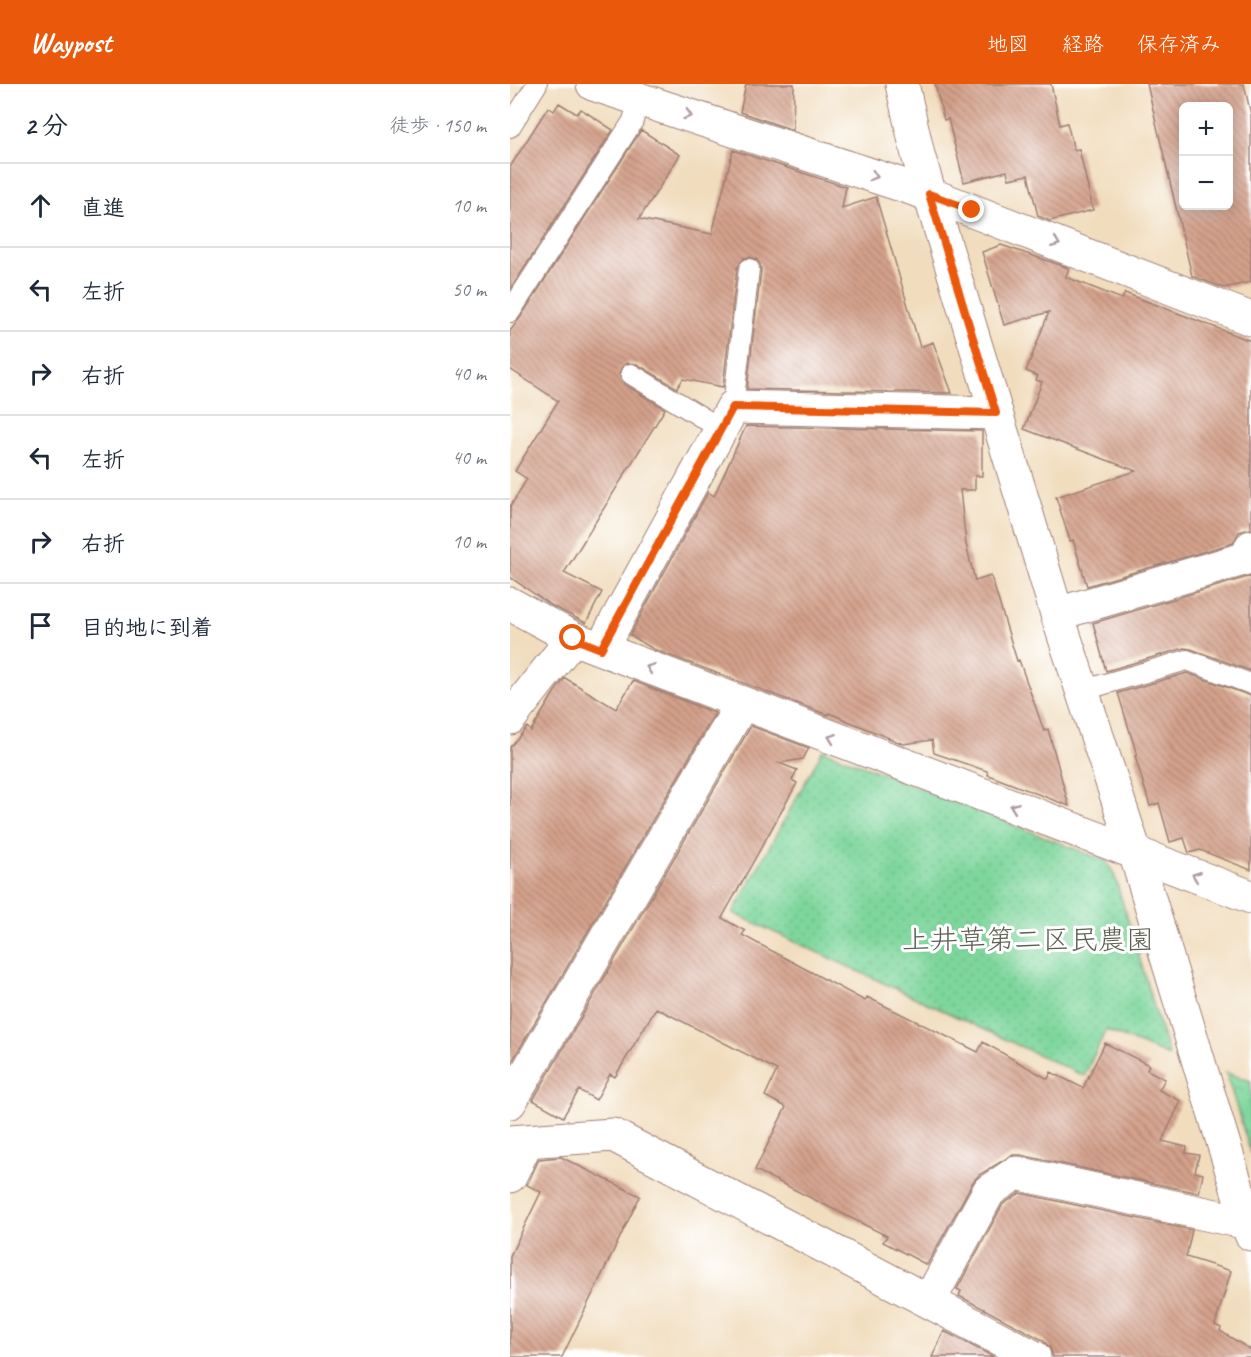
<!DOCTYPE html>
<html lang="ja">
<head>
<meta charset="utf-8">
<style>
	body { margin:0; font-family:Caveat,"Klee One",sans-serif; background:#f2f2f3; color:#1f2937 }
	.controls { position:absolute; right:18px; top:18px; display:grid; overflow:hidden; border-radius:9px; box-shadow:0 3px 15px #0003 }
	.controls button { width:54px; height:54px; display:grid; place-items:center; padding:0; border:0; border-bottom:2px solid #e0e1e3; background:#fff; color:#1f2937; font:30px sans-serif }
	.stop { position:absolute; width:18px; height:18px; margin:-14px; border:4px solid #ea580c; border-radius:50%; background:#fff }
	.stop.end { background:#ea580c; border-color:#fff; box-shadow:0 2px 6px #0008 }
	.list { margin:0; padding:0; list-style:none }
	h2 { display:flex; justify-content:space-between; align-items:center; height:78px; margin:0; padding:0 24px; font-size:26px }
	h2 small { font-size:20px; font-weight:400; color:#747a83 }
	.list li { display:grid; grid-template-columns:39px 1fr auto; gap:18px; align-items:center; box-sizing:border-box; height:84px; padding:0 24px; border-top:2px solid #e0e1e3 }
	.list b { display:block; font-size:22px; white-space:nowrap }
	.list em { font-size:20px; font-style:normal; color:#747a83 }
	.icon { flex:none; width:33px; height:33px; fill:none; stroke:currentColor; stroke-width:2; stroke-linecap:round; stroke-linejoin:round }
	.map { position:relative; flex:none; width:741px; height:1273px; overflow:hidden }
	header { display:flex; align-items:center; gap:36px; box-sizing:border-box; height:84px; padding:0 30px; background:#ea580c; color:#fff }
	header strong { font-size:28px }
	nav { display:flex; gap:33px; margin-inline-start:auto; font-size:21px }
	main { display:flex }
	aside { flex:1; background:#fff }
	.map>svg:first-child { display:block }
	.grass { fill:url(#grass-dots); stroke:#647a63; stroke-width:1.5 }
	.park { fill:url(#park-crowns); stroke:#647a63; stroke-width:1.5 }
	.building { fill:url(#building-back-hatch); fill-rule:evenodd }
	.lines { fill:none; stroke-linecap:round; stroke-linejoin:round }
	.lane-casing { stroke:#9e7e74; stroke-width:22 }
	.street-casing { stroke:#9e7e74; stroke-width:35 }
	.secondary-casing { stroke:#9e7e74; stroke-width:35 }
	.lane { stroke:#fff; stroke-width:20 }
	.street { stroke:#fff; stroke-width:33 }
	.secondary { stroke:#fff; stroke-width:33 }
	.oneway { stroke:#ae9aa0 }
	.route { stroke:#ea580c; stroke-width:8 }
	.labels { text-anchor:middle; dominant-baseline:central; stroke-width:6; stroke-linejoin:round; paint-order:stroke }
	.park-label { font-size:28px; fill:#5c5f52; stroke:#fff }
</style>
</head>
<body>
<header>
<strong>Waypost</strong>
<nav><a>地図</a><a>経路</a><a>保存済み</a></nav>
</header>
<main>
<aside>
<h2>2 分<small>徒歩 · 150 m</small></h2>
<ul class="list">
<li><svg class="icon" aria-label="ahead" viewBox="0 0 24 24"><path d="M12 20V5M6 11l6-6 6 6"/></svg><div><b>直進</b></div><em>10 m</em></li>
<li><svg class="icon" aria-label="left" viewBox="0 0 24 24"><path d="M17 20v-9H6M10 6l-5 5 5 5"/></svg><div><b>左折</b></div><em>50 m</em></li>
<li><svg class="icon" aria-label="right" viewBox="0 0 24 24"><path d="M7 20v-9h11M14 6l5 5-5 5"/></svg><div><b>右折</b></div><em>40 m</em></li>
<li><svg class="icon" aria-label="left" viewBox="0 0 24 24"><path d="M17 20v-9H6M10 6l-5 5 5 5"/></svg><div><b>左折</b></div><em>40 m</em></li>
<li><svg class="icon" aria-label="right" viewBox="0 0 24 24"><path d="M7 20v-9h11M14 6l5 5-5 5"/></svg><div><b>右折</b></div><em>10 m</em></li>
<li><svg class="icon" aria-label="arrive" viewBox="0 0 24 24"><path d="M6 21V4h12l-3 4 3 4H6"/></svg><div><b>目的地に到着</b></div></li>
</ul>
</aside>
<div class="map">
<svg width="741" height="1273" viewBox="0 0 741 1273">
	<defs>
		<pattern id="grass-dots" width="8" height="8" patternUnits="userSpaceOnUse" patternTransform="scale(1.5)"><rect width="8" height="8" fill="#7dd69b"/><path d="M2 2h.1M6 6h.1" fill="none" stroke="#6eb786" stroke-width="1.8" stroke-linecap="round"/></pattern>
		<pattern id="park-crowns" width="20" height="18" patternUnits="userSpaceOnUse" patternTransform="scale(1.5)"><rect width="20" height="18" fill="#7dd69b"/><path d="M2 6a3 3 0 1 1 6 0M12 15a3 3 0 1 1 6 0" fill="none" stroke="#6eb786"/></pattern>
		<pattern id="building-back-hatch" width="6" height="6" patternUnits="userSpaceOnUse" patternTransform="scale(1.5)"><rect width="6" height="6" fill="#d4a18b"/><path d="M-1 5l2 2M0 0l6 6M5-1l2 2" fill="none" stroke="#ae8372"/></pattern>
	</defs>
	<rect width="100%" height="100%" fill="#fff"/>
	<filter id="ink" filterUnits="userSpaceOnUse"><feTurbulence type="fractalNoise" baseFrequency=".0167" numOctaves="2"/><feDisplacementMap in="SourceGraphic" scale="12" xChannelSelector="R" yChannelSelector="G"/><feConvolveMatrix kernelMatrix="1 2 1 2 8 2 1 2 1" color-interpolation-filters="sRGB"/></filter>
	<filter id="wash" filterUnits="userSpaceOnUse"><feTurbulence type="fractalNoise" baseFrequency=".008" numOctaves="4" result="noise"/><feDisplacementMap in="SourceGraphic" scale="24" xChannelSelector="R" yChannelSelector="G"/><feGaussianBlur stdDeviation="1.35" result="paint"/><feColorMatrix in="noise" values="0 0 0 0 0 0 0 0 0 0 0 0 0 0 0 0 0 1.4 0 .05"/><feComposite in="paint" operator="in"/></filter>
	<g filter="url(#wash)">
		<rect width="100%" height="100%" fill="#f1ddbe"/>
		<path class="grass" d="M 313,666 L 596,777 L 604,790 L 659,972 L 596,946 L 574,992 L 223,829 Z"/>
		<path class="park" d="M 716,989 L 741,997 L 741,1070 Z"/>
		<g id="blocks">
			<path class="building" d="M 236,0 L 284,0 L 283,46 L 230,28 Z
				M 425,0 L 541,0 L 550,41 L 557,39 L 564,66 L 569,65 L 583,126 L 540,137 L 528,132 L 518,91 L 499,95 L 497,87 L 454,98 L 438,35 L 434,36 Z
				M 637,0 L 734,0 L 741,31 L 741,198 L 714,204 L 682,192 ZM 674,22 L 718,22 L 718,122 L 674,122 Z
				M 49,19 L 67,30 L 71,25 L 103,46 L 0,206 L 0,83 L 38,23 L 44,27 Z
				M 131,46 L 170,71 L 129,135 L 202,150 L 223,66 L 336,103 L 332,124 L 366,113 L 410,263 L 423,258 L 442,309 L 237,305 L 251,186 L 250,180 L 246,175 L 240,173 L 234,174 L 227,184 L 213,303 L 173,295 L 167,304 L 127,280 L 116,279 L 111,284 L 109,290 L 114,300 L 155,325 L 54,489 L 92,508 L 76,539 L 39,520 L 0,493 L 0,423 L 17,395 L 5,387 L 48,317 L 0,285 L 0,247 L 10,234 Z
				M 491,161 L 559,184 L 556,193 L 612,215 L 615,209 L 741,257 L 741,445 L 729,448 L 723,459 L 577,502 L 563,456 L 560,457 L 546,413 L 626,387 L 514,345 L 532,298 L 526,296 L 528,292 L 516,287 L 539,228 L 494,241 L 472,168 Z
				M 236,342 L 472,347 L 472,392 L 465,392 L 465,406 L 450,406 L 456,460 L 465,497 L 481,492 L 507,577 L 509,576 L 534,647 L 538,645 L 559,722 L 478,691 L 477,687 L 424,669 L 422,656 L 393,660 L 319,629 L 318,631 L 143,565 L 120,551 L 198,408 L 204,412 Z
				M 741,492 L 741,587 L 681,565 L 674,564 L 596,587 L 583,539 Z
				M 677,589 L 741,612 L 741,786 L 690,766 L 679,769 L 674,754 L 660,758 L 649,719 L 640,722 L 625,672 L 627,671 L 608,609 Z
				M 55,594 L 106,625 L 123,597 L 205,629 L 0,981 L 0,663 L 17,643 L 21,647 L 44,609 Z
				M 241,642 L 299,664 L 293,675 L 269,679 L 287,686 L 282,696 L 287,699 L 212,834 L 235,847 L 232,851 L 355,917 L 357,913 L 468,968 L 473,958 L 538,995 L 541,988 L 573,1004 L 595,959 L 639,981 L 637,986 L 655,995 L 649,1006 L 671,1017 L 652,1057 L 677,1063 L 676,1069 L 689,1071 L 685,1088 L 693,1090 L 689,1109 L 510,1071 L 502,1071 L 469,1091 L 463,1098 L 417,1181 L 373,1158 L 377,1152 L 245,1086 L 276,1023 L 255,1012 L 267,986 L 146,924 L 105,993 L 100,990 L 86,1016 L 69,1006 L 53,1033 L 23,1016 Z
				M 51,1073 L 130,1112 L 52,1273 L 0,1273 L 0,1172 L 31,1108 L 17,1101 L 29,1075 Z
				M 510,1109 L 682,1146 L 676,1173 L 721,1187 L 705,1241 L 711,1244 L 710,1247 L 741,1266 L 741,1273 L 543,1273 L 540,1264 L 533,1256 L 449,1212 L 451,1207 L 447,1205 L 493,1120 Z
				M 434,1247 L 484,1273 L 422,1273 Z"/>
		</g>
	</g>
	<g filter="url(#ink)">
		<use href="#blocks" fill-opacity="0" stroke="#9e7e74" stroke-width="1.5"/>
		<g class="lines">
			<g class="lane-casing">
				<path id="lane" d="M 0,43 L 27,0
					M 0,228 L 123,37 L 129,14
					M 121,290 L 211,345
					M 223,323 L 239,185
					M 571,607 L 677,576 L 741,600"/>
			</g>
			<g class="street-casing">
				<path id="street" d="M 83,0 L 419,110 L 741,235
					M 0,520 L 63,554 L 91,565 L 741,813
					M 547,530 L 737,474 L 741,463
					M 91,565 L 223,323 L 486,329
					M 0,634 L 63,554
					M 0,1018 L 232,620
					M 0,1058 L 103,1051 L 524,1273
					M 0,1092 L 17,1057
					M 419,1217 L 479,1107 L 506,1089 L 738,1139"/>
			</g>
			<g class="secondary-casing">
				<path id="secondary" d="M 392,0 L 408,71 L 547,530 L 625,768 L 741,1150"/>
			</g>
			<use href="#lane" class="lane"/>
			<use href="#street" class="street"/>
			<use href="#secondary" class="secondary"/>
		</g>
		<defs><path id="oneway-chevron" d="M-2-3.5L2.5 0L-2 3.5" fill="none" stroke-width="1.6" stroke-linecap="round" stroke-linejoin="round" transform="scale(1.5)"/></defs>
		<g class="oneway">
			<use href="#oneway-chevron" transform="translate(178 31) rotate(18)"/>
			<use href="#oneway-chevron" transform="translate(364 92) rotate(18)"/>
			<use href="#oneway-chevron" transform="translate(546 159) rotate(21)"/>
			<use href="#oneway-chevron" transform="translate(140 584) rotate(-159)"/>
			<use href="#oneway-chevron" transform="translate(322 654) rotate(-159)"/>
			<use href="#oneway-chevron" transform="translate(504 723) rotate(-159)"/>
			<use href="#oneway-chevron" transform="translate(686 792) rotate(-159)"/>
		</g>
	</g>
	<g class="lines" filter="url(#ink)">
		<path class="route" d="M 63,554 L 91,565 L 223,323 L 486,329 L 419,110 L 462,126"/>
	</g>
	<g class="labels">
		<g class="park-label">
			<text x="518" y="855">上井草第二区民農園</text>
		</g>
	</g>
</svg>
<div class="controls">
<button>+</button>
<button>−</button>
</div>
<div class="stop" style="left:63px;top:554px"></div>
<div class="stop end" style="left:462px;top:126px"></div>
</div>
</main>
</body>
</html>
